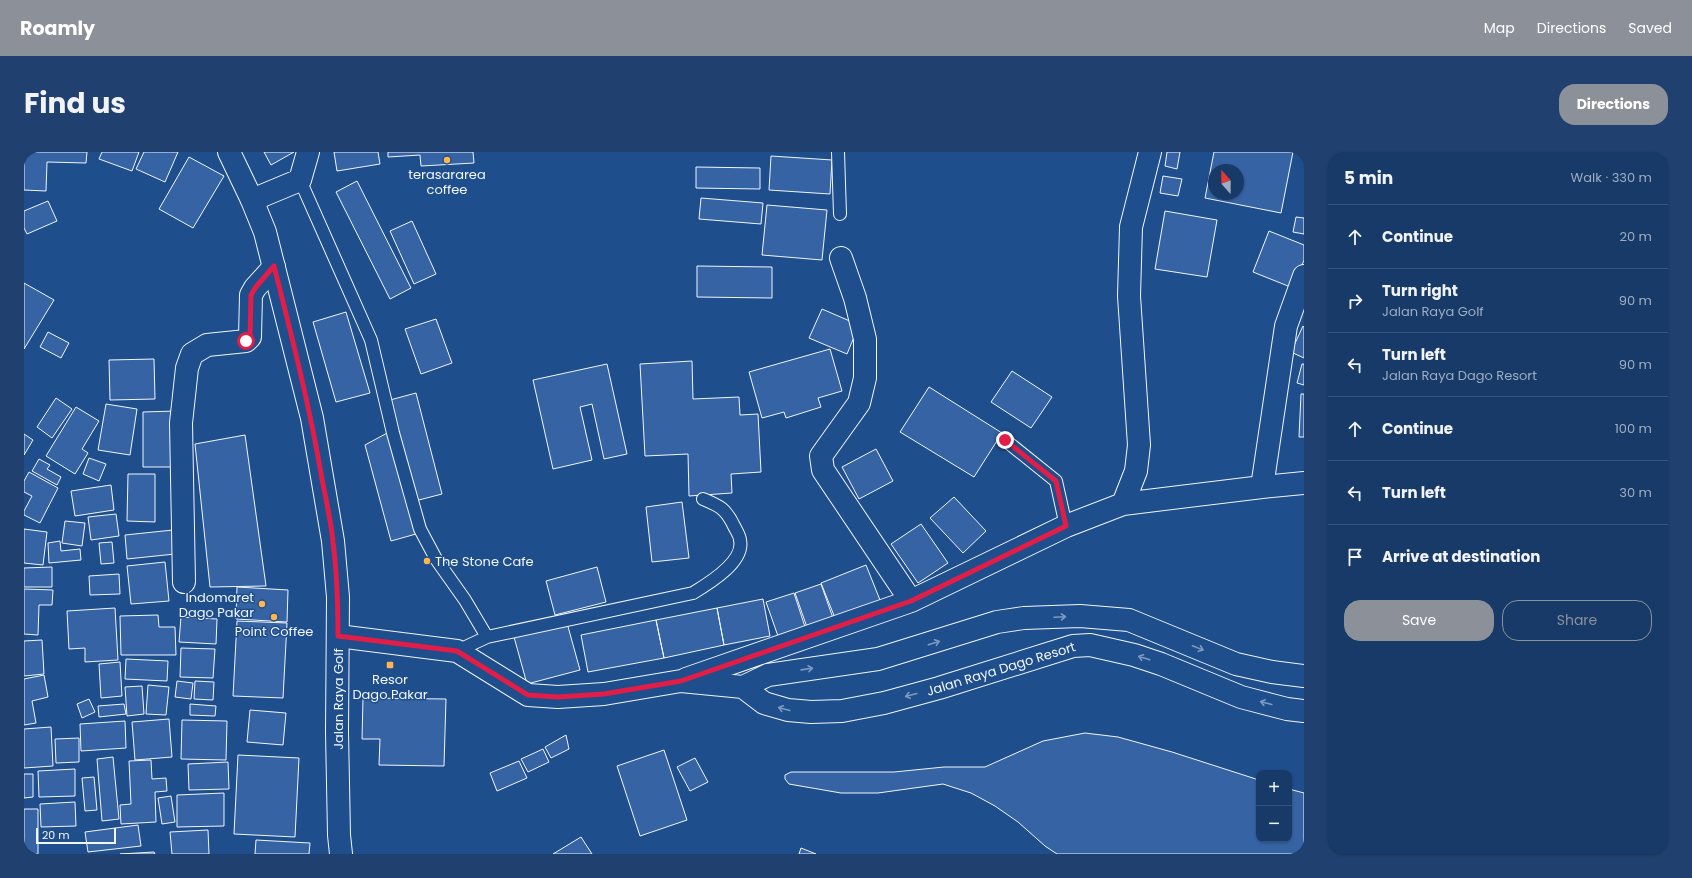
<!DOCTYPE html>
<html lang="en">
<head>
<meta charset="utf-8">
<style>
	body { margin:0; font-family:Poppins,sans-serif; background:#20416f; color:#f1f3f6 }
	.controls { position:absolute; right:12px; bottom:12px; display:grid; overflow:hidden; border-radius:8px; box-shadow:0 1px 3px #0004 }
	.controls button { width:36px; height:36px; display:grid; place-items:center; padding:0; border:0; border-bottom:1px solid #36547d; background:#173a69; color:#f1f3f6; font:20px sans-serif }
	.compass { position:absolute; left:1184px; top:12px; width:36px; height:36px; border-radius:50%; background:#173a69; box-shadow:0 1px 3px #0004; rotate:339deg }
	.scale { position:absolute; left:12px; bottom:10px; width:80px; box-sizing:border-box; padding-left:4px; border:2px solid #f2f6ff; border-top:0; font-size:11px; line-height:14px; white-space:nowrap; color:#f2f6ff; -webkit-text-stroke:3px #1f4e8c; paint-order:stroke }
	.stop { position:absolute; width:12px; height:12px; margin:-9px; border:3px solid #e11d48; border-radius:50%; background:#fff }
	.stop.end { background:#e11d48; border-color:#fff; box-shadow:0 1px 4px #0008 }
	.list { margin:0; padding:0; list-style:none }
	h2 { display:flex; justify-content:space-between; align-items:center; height:52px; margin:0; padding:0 16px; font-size:17px }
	h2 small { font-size:13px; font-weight:400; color:#9eadc0 }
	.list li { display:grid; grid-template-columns:26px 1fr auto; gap:12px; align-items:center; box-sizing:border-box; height:64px; padding:0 16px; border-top:1px solid #36547d }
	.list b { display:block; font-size:15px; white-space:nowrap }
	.list p { margin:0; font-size:13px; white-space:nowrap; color:#9eadc0 }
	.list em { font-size:13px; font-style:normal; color:#9eadc0 }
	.actions { display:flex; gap:8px; padding:12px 16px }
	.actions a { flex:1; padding:9px 0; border:1px solid #8c9099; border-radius:16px; text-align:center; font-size:14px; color:#8c9099 }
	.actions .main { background:#8c9099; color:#fff }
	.icon { flex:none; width:22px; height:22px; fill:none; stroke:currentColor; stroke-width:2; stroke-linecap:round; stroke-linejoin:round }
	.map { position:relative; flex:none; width:1280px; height:702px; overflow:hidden; border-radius:16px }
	header { display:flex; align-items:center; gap:24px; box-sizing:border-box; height:56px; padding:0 20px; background:#8c9099; color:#fff }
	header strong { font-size:19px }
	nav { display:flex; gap:22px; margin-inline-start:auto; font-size:14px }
	.intro { display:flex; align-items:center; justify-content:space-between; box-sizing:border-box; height:96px; padding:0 24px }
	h1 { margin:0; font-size:28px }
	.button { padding:10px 18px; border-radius:16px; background:#8c9099; color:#fff; font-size:14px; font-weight:700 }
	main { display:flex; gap:24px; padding:0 24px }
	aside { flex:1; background:#173a69; border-radius:16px; box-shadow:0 1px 3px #0004 }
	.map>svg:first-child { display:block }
	.building { fill:#3563a3; stroke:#f2f6ff; fill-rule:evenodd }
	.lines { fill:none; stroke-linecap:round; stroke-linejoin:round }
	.lane-casing { stroke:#f2f6ff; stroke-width:14 }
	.street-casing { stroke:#f2f6ff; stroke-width:24 }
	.secondary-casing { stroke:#f2f6ff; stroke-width:24 }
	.lane { stroke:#1f4e8c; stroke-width:12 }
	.street { stroke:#1f4e8c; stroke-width:22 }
	.secondary { stroke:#1f4e8c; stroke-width:22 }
	.oneway { stroke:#7e9ac0 }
	.route { stroke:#e11d48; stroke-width:5 }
	.poi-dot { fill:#ffb74d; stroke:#1f4e8c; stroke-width:1.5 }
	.labels { text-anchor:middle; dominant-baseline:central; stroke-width:3; stroke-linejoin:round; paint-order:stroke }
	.poi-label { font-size:13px; fill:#f2f6ff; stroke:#1f4e8c }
	.street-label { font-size:13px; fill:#f2f6ff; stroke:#1f4e8c }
</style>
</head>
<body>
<header>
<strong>Roamly</strong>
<nav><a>Map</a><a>Directions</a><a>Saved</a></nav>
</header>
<div class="intro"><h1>Find us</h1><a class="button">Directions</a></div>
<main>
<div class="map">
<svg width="1280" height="702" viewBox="0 0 1280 702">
	<rect width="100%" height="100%" fill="#1f4e8c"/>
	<path class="building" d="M 0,0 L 63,0 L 62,11 L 23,10 L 22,39 L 0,38 Z
		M 78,0 L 115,0 L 108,19 L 75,7 Z
		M 120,0 L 154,0 L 141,30 L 112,17 Z
		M 240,0 L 270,0 L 247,13 Z
		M 310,0 L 354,0 L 356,12 L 313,19 Z
		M 364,0 L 449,0 L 450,11 L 397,14 L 396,3 L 364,5 Z
		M 1143,0 L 1156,0 L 1153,17 L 1141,14 Z
		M 1190,0 L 1269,0 L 1257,61 L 1181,46 ZM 1190,18 L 1214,18 L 1214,42 L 1190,42 Z
		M 747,4 L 808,8 L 806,42 L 745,38 Z
		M 165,5 L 200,24 L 169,76 L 135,57 Z
		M 672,15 L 736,16 L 736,37 L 672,36 Z
		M 1139,24 L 1158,27 L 1154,44 L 1136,41 Z
		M 333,29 L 387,136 L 366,147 L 312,40 Z
		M 677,46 L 739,51 L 737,72 L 675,67 Z
		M 24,49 L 33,69 L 3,82 L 0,76 L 0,59 Z
		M 743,53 L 803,58 L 798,108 L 738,103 Z
		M 1141,59 L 1193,68 L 1183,125 L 1131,117 Z
		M 1272,65 L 1280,66 L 1280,82 L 1269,80 Z
		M 388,69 L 412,122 L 390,132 L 366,79 Z
		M 1245,79 L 1280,93 L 1280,108 L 1269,136 L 1229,120 Z
		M 673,114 L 748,115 L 748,146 L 673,145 Z
		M 0,131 L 30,148 L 0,197 Z
		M 798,157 L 835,173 L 823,202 L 785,186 Z
		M 322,160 L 346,241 L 312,250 L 289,170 Z
		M 412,167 L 428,211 L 397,222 L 381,177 Z
		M 1279,174 L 1280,175 L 1280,206 L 1267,200 Z
		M 24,180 L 45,191 L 37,206 L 16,195 Z
		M 806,197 L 818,239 L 794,246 L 797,255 L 762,266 L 760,260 L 738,266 L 725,220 Z
		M 130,207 L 131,247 L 86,248 L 85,208 Z
		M 668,209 L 669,247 L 715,245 L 716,263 L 734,262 L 737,320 L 707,322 L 708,341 L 665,344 L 664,302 L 621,304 L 616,212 Z
		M 583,212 L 603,302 L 580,307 L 568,252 L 556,255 L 568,308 L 529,317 L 509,228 Z
		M 1278,212 L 1280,212 L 1280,233 L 1273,231 Z
		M 988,219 L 1028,245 L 1007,276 L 967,250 Z
		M 905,235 L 978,281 L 950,325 L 876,280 Z
		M 392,241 L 418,342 L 391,349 L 366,248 Z
		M 1277,242 L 1280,242 L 1280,285 L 1275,285 Z
		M 32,246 L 48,257 L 28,286 L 13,275 Z
		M 82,252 L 113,257 L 106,303 L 74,298 Z
		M 52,255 L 75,269 L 58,297 L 64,301 L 51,322 L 22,304 Z
		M 152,259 L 152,315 L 119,315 L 119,260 Z
		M 365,280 L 392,382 L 367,389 L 341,293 Z
		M 0,282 L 9,288 L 0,303 Z
		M 221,283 L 242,434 L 186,435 L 171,292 Z
		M 852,297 L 869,329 L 835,347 L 818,315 Z
		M 65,306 L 82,312 L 75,329 L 59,322 Z
		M 15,307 L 26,313 L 23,317 L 37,325 L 33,333 L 8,319 Z
		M 5,320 L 34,336 L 16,371 L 0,363 L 0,359 L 8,344 L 0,340 L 0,329 Z
		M 104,322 L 131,322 L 131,370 L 103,369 Z
		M 87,333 L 90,358 L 51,364 L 47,339 Z
		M 930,345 L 962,379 L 939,401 L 906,366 Z
		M 658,350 L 665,406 L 628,410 L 622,355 Z
		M 92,362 L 95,384 L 67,388 L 64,365 Z
		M 41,369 L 61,371 L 58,394 L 38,391 Z
		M 897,372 L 924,411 L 894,431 L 867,392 Z
		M 0,377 L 23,380 L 19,413 L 0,411 Z
		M 149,378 L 151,402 L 103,407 L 101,383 Z
		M 36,389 L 37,399 L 56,397 L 57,408 L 25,411 L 24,391 Z
		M 88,390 L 90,411 L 77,412 L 75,391 Z
		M 141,410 L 145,449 L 107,452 L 103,414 Z
		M 842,413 L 858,453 L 813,471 L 797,431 Z
		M 28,415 L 28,435 L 0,435 L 0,416 Z
		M 573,415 L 582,450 L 531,463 L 522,429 Z
		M 95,422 L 96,442 L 66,443 L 65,424 Z
		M 797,432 L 810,469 L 784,478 L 771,441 Z
		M 213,435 L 264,438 L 263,470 L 212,467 Z
		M 0,437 L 29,438 L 28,453 L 15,453 L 14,483 L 0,482 Z
		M 770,441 L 782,478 L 755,487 L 742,450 Z
		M 739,447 L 746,484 L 700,493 L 693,456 Z
		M 91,456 L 94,508 L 61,510 L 61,496 L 45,497 L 43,459 Z
		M 693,456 L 700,493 L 640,506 L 632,468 Z
		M 134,463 L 135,475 L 151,475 L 152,503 L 97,503 L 96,464 Z
		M 157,465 L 193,467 L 192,492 L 155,490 Z
		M 632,468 L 640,506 L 564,520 L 557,483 Z
		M 213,469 L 263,471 L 259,546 L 209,544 Z
		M 543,471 L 556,518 L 503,532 L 490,485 Z
		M 18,488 L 20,522 L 0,524 L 0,489 Z
		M 157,496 L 191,497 L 189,526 L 156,525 Z
		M 102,507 L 144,509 L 143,529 L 101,527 Z
		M 96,510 L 98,544 L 77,546 L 75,512 Z
		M 20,523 L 24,545 L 8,549 L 12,571 L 0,573 L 0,527 Z
		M 153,529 L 169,531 L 167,547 L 151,545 Z
		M 171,529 L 190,530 L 189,548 L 170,547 Z
		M 124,533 L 145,535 L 142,563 L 122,562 Z
		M 118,534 L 120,562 L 103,564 L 101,535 Z
		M 339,546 L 422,547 L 420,614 L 355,613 L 356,587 L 338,587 Z
		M 65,547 L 71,560 L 58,566 L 53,552 Z
		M 100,552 L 102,562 L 75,565 L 74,554 Z
		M 166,552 L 192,554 L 191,564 L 166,563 Z
		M 226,558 L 262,561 L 259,593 L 223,590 Z
		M 145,567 L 148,605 L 111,608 L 108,570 Z
		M 158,568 L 203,569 L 202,608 L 157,607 Z
		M 101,569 L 102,596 L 57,599 L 56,572 Z
		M 27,575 L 29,614 L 0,616 L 0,577 Z
		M 1061,581 L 1094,585 L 1148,600 L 1235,628 L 1235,687 L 1265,687 L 1265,637 L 1280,641 L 1280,702 L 1033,702 L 1021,694 L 994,670 L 971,654 L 947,641 L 919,632 L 854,641 L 817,641 L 765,632 L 761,627 L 761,623 L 767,620 L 870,620 L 920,615 L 961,615 L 1019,589 Z
		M 542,583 L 545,597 L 527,606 L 521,595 Z
		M 55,586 L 55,610 L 32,611 L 31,587 Z
		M 519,597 L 525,610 L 504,620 L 497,607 Z
		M 640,598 L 663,668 L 616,684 L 593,614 Z
		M 214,603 L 275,606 L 271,685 L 210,682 Z
		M 89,605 L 95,667 L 78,669 L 73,607 Z
		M 671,606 L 684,630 L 666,639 L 653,615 Z
		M 127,608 L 128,627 L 142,626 L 143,639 L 131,640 L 132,670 L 97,672 L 96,653 L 107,652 L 105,609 Z
		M 495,609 L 503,626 L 473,639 L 466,621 Z
		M 204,610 L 205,637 L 165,638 L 164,612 Z
		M 51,617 L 51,644 L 15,645 L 14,619 Z
		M 0,622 L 9,622 L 9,645 L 0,646 Z
		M 70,625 L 73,658 L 61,659 L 58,626 Z
		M 200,641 L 200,674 L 153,675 L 153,643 Z
		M 147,644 L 151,670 L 138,672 L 134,646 Z
		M 51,650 L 52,674 L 17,675 L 16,652 Z
		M 0,657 L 14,657 L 14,702 L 0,702 Z
		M 114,673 L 117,694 L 64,700 L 61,680 Z
		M 184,678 L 185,702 L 148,702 L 146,680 Z
		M 557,685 L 568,702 L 529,702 Z
		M 232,688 L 286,691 L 285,702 L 231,702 Z
		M 777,696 L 792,702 L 775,702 Z
		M 130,700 L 131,702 L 96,702 Z"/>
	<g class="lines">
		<g class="lane-casing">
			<path id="lane" d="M 814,0 L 816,62
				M 276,28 L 347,188 L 369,281 L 396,377 L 412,407 L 441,448 L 463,485
				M 981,288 L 1032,329 L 1042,374
				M 433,499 L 463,485 L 669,441 C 684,432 721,410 716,388 C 716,384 712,378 710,374 C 702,357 696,354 679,347"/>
		</g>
		<g class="street-casing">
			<path id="street" d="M 228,48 L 276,28 L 284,0
				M 817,106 L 831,146 L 841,187 L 841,226 L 835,251 L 797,304 L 799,318 L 887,449
				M 1238,335 L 1280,331
				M 1099,352 L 1238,335 L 1262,174 L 1280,124
				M 160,430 L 157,271 L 163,216 L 168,202 L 183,193 L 222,189 L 226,185 L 227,143 L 231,136 L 250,115
				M 314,484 L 433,499 L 504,543 L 534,545 L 580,542 L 657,529 L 719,535 L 740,551 L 764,558 L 787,560 L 818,559 L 860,551 L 915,536 L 1049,494 L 1066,493 L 1110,503 L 1137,512 L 1217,545 L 1263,557 L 1280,559
				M 662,527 L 887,449 L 1042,374 L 1099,352 L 1112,319 L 1115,293 L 1105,144 L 1107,75 L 1126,0
				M 719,535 L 744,523 L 854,507 L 973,470 L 1000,466 L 1056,464 L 1105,468 L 1212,512 L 1248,520 L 1280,524"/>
		</g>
		<g class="secondary-casing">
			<path id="secondary" d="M 205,0 L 228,48 L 241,80 L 288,266 L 309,389 L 314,445 L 313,580 L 315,683 L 317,702"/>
		</g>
		<use href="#lane" class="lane"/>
		<use href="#street" class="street"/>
		<use href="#secondary" class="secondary"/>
	</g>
	<defs><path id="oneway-shaft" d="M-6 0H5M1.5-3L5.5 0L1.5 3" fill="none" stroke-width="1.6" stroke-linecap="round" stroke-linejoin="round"/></defs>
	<g class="oneway">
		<use href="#oneway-shaft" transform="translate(1036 465) rotate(-3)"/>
		<use href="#oneway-shaft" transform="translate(910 491) rotate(-18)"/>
		<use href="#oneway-shaft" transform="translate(1174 496) rotate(22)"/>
		<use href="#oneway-shaft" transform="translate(1120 506) rotate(-162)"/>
		<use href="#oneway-shaft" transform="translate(783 517) rotate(-8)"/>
		<use href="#oneway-shaft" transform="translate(887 543) rotate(165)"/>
		<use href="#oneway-shaft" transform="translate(1242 551) rotate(-165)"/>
		<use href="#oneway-shaft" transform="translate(760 557) rotate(-165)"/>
	</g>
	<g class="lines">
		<path class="route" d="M 222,189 L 226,185 L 227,143 L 231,136 L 250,114 C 268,185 286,256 298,327 C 302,348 307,369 309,390 C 313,421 314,453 314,484 L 433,499 L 504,543 L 534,545 L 580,542 L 657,529 L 887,449 L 1042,374 L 1032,329 L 981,288"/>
	</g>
	<g class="poi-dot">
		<circle cx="423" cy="8" r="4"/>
		<circle cx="403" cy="409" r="4"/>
		<circle cx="238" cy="452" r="4"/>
		<circle cx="250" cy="465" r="4"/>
		<rect x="362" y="509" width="8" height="8" rx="2"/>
	</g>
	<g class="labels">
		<g class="poi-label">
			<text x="423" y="22">terasararea<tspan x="423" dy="15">coffee</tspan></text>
			<text x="411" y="409" text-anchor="start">The Stone Cafe</text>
			<text x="230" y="445" text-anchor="end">Indomaret<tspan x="230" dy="15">Dago Pakar</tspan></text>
			<text x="250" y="479">Point Coffee</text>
			<text x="366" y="527">Resor<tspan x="366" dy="15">Dago Pakar</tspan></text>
		</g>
		<g class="street-label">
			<text transform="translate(977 517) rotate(-17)">Jalan Raya Dago Resort</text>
			<text transform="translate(314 547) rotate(-90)">Jalan Raya Golf</text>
		</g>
	</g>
</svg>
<div class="controls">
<button>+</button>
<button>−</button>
</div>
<svg class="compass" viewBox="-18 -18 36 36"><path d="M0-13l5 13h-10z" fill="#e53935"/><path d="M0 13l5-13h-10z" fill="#9eadc0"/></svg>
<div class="scale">20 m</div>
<div class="stop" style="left:222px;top:189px"></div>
<div class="stop end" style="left:981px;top:288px"></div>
</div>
<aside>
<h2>5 min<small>Walk · 330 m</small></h2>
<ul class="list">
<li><svg class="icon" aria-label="ahead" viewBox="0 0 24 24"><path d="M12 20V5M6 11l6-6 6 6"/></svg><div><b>Continue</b></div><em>20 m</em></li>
<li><svg class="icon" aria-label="right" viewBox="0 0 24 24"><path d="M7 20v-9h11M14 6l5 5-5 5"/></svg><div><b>Turn right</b><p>Jalan Raya Golf</p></div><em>90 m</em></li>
<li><svg class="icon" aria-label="left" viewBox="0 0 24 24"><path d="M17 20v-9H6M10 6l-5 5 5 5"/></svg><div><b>Turn left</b><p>Jalan Raya Dago Resort</p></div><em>90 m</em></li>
<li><svg class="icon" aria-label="ahead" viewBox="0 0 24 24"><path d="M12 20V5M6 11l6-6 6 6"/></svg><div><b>Continue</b></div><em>100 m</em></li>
<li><svg class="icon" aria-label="left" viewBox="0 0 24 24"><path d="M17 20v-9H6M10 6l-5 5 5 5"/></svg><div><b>Turn left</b></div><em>30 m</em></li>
<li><svg class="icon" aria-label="arrive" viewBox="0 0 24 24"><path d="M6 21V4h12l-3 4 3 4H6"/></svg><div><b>Arrive at destination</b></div></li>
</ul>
<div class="actions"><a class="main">Save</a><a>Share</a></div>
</aside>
</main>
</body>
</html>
